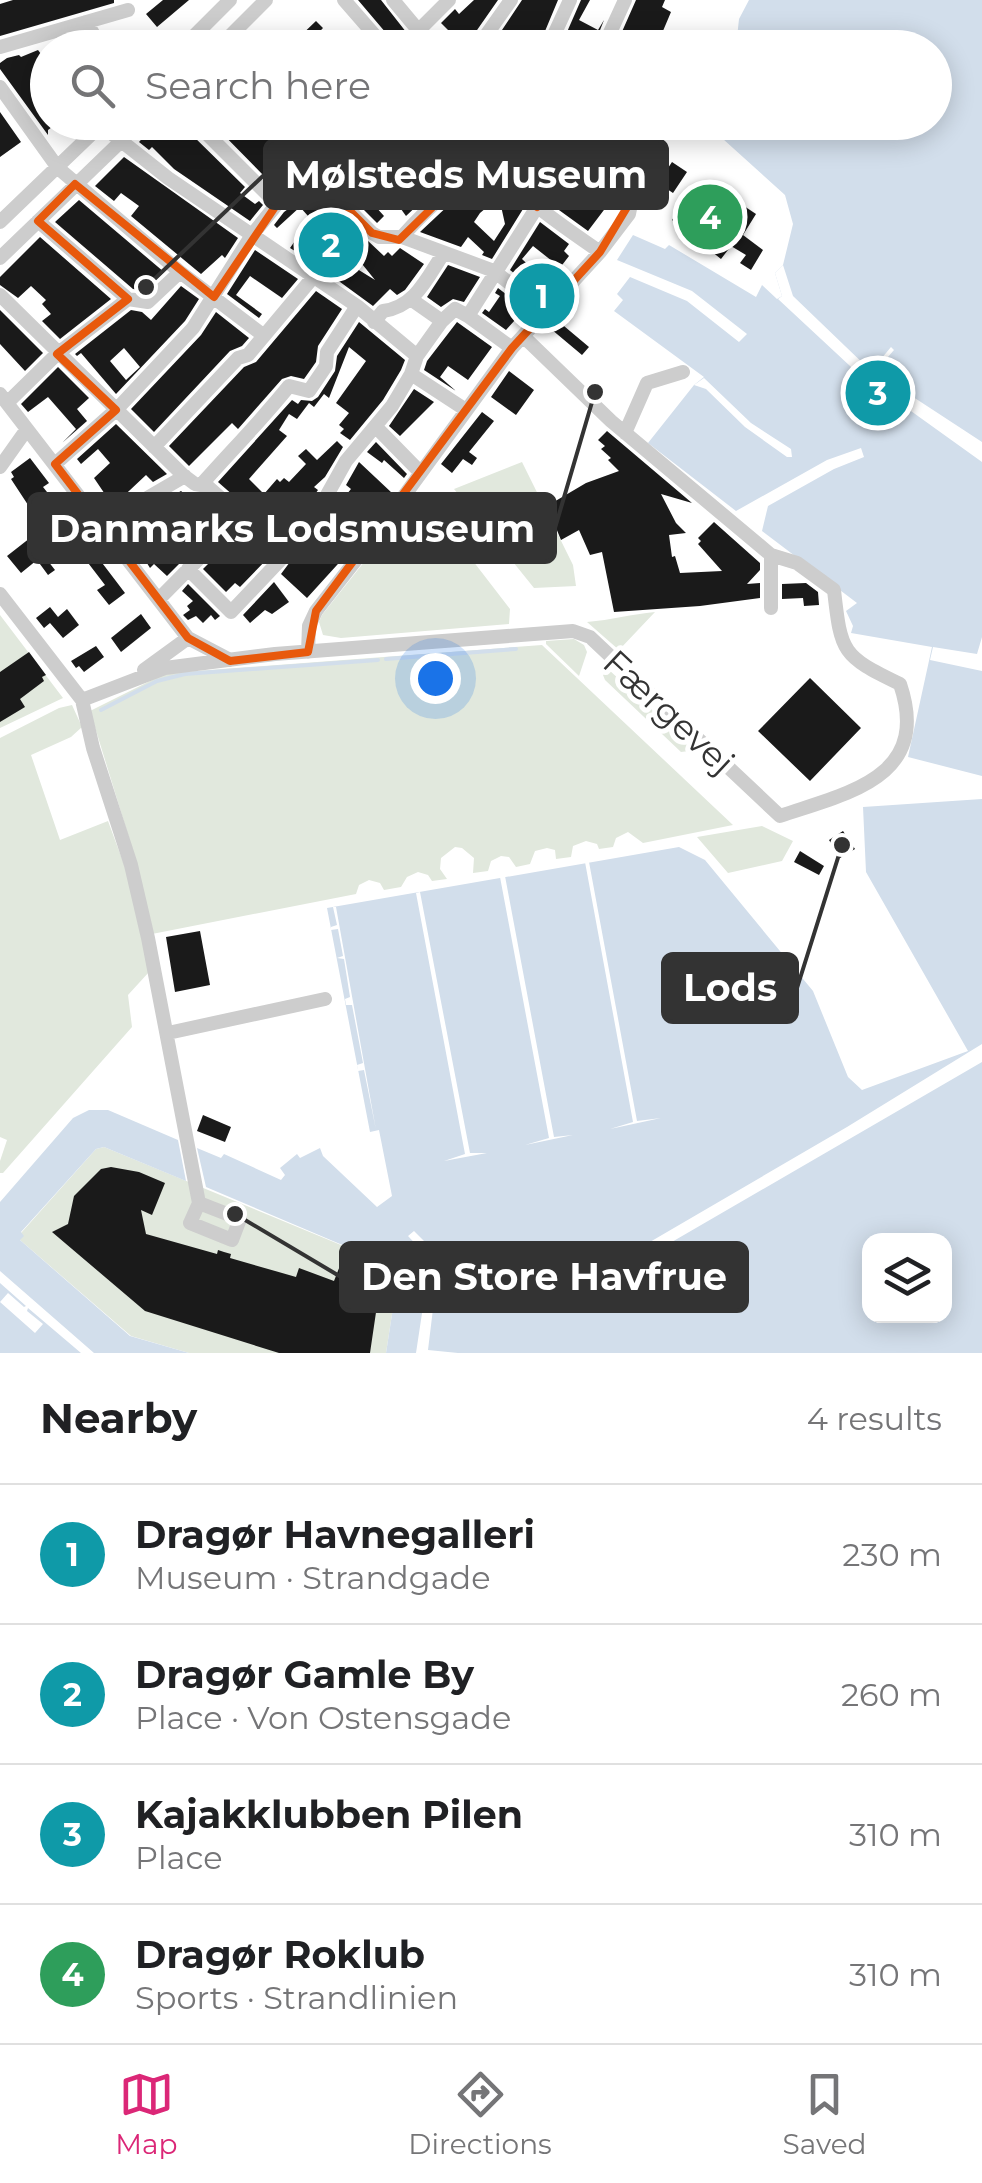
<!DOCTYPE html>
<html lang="en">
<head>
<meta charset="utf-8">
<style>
	body { margin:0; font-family:Montserrat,sans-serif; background:#f2f2f2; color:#202124 }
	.controls { position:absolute; right:30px; bottom:30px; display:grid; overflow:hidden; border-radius:20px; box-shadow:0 5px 25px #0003 }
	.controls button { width:90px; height:90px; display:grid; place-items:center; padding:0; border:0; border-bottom:2px solid #e0e0e0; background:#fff; color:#202124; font:50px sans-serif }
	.you { position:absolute; left:435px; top:678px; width:35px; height:35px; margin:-25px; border:8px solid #fff; border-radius:50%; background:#1a73e8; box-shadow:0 0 0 15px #1a73e833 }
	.badge { display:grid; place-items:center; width:65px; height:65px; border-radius:50%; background:#db2777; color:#fff; font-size:32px; font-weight:700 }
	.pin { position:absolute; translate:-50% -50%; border:5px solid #fff; box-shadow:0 2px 10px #0006 }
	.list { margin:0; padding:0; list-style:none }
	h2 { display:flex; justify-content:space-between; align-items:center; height:130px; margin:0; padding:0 40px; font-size:42px }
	h2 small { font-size:32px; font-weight:400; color:#757577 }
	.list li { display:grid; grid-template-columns:65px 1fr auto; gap:30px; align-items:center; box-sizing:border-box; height:140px; padding:0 40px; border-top:2px solid #e0e0e0 }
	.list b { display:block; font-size:38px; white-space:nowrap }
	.list p { margin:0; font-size:32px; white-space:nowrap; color:#757577 }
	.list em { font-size:32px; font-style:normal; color:#757577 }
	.icon { flex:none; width:55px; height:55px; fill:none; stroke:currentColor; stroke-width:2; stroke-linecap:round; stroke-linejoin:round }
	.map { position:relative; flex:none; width:982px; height:1353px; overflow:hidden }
	.search { position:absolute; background:#fff; box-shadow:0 5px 25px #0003; left:30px; right:30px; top:30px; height:110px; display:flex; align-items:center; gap:25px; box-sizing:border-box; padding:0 35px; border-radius:55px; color:#757577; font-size:38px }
	.sheet { height:690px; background:#fff }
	nav { display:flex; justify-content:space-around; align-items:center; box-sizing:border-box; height:140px; border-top:2px solid #e0e0e0; background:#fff; font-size:28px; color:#757577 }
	nav a { display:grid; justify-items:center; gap:5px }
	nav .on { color:#db2777 }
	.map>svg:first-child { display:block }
	.green { fill:#e1e8dd }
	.water { fill:#d2deeb; fill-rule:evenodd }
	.pier { fill:#fff }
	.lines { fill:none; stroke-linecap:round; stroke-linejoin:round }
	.stream { stroke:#d2deeb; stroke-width:4 }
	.building { fill:#1a1a1a; fill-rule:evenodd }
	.minor { stroke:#cdcdcd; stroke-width:14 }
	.marked { fill:none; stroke:#e8590c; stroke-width:8; stroke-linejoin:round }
	.labels { text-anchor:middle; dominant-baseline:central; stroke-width:10; stroke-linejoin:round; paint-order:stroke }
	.street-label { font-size:35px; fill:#333; stroke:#fff }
	.leader { fill:none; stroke:#333; stroke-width:4 }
	.callout-dot { fill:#333; stroke:#fff; stroke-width:4 }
	.callout { fill:#333; stroke:#333; stroke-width:4 }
	.callout-label { font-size:38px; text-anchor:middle; font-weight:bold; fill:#fff }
</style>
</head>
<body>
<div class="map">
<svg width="982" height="1353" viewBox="0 0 982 1353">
	<rect width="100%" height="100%" fill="#fff"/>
	<path class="green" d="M 522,462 L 573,565 L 576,586 L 534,588 L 454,489 Z
		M 426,500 L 510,609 L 509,624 L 341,638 L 323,635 L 319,622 L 322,615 L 407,508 Z
		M 655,612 L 619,650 L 587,622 C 611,620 632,614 655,612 Z
		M 0,615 L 63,698 L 0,728 Z
		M 574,639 L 584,645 L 587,652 L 579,676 L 546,644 L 546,641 Z
		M 542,645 L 733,825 L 643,843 L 628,832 L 616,838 L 613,847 L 599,849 L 597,844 L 586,841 L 573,846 L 571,857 L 556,859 L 555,850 L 547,848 L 535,851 L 530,864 L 516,867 L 509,857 L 501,856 L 491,861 L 488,871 L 473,873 L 474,858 L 462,848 L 455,847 L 441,858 L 440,869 L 447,879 L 432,881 L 428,875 L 418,872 L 407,877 L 401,887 L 384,890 L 380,883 L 369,880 L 359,885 L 356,894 L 152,934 L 133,851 L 90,711 L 162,675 L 183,672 Z
		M 608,669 L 688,743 L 689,751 L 681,752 L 605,680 L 603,675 Z
		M 72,705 L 82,727 L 71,737 L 31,755 L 60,840 L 108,821 L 132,886 L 149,972 L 128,995 L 132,1027 L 3,1173 L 0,1173 L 0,1161 L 7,1140 L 0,1137 L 0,738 L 59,708 Z
		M 762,826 L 793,841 L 782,861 L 728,873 L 697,837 Z
		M 104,1147 L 399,1269 L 386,1353 L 189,1353 L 131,1336 L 20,1240 L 21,1233 L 96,1149 Z"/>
	<path class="water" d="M 749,0 L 982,0 L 982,776 L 908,757 L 932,647 L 851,633 L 853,626 L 846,611 L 857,603 L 762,531 L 768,506 L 834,469 L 864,457 L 861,448 L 827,460 L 736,511 L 648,443 L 694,385 L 704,377 L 614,311 L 623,300 L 617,294 L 630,277 L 687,301 L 739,342 L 747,334 L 692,291 L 617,260 L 633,235 L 665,249 L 669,245 L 756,297 L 762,285 L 777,299 L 782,296 L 775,273 L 783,265 L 793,224 L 785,195 L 723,139 L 725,123 L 934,122 L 934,48 L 736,47 L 739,19 Z
		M 982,799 L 982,1353 L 386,1353 L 399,1269 L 206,1187 L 197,1148 L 221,1158 L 224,1154 L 281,1180 L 285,1175 L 280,1168 L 297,1154 L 300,1158 L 320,1148 L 323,1156 L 377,1207 L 392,1196 L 379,1130 L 370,1132 L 327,908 L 679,847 L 705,860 L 813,991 L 848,1077 L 862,1090 L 968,1051 L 866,872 L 863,807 ZM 870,1240 L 944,1240 L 944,1316 L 870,1316 Z
		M 89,1110 L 108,1110 L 178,1140 L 186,1181 L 104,1147 L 96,1149 L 21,1232 L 24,1236 L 20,1240 L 130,1336 L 189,1353 L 0,1353 L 0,1202 L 73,1118 Z"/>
	<path class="pier" d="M 783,265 L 793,296 L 871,371 L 891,347 L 894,350 L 875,372 L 982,442 L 982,462 L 890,396 L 880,410 L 856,395 L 864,379 L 778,299 L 782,296 L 775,273 Z
		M 704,378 L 751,423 L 791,449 L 792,457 L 787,457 L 745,427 L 706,389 L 694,385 Z
		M 982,637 L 982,671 L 930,660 L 933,647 L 977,654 Z
		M 585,862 L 589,862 L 637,1121 L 661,1118 L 610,1129 L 633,1122 Z
		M 505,876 L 554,1137 L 573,1135 L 525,1145 L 549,1138 L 500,877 Z
		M 420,892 L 470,1153 L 487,1153 L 444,1161 L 465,1154 L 416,893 Z
		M 333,907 L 336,907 L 376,1130 L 364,1070 L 358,1071 L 357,1065 L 363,1063 L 352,1005 L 346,1005 L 345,999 L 350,997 L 344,959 L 337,958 L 343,956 L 338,929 L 331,930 L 331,927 L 337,925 Z
		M 982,1044 L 982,1062 L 565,1304 L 559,1301 L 559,1295 L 847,1127 Z
		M 414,1231 L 431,1248 L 438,1268 L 428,1350 L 458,1353 L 416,1353 L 429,1267 L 425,1254 L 408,1236 Z
		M 0,1271 L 94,1353 L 81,1353 L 28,1308 L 27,1311 L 43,1324 L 35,1333 L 0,1302 L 8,1293 L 24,1307 L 26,1306 L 0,1283 Z"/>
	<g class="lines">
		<path class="stream" d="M 386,659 L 516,649
			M 101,710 L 157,681 L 185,674 L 378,660"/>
	</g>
	<path class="building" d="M 13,0 L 114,0 L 114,3 L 0,36 L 0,4 Z
		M 163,0 L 189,0 L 157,27 L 146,14 Z
		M 358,0 L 381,0 L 410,37 L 397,48 L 388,48 L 386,33 Z
		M 474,0 L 498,0 L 468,43 L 465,41 L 462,44 L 441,23 L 455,9 L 459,14 Z
		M 522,0 L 558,0 L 538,48 L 490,48 Z
		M 581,0 L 590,0 L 579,20 L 598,30 L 604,20 L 593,48 L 560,48 Z
		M 636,0 L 665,0 L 662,7 L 671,12 L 660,38 L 683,48 L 657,48 L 632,39 L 626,48 L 617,43 Z
		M 316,21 L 323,28 L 304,48 L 262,48 L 262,44 L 279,31 L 292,44 Z
		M 38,50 L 44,58 L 48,55 L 48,86 L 38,93 L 48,110 L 48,122 L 59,122 L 48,130 L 48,135 L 0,69 L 0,63 L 7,58 L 19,55 L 21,57 Z
		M 0,112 L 21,142 L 0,157 Z
		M 157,122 L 185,122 L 187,130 L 245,187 L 240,193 L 255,204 L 259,201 L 263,205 L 250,221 L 174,169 L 152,147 L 149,150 L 139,142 Z
		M 211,122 L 258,122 L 300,174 L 278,190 L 276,188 L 289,178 L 277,163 L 263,175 Z
		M 295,122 L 320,122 L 350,159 L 327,172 L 290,128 Z
		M 405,122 L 461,122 L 473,153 L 406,216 L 383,184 L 366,196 L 384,216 L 377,223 L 342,188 L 407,141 L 411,132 ZM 410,150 L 419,161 L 440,151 L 454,168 L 429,184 L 426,179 L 411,188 L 394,162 Z
		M 491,122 L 523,122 L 526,130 L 546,145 L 537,153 L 553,168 L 546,177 L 544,175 L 531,188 L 514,172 L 488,137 L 485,129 Z
		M 551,122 L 567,122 L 591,144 L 608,122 L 620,122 L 627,128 L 611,148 L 639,168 L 629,183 L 620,176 L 622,173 Z
		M 124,157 L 238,238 L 225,258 L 222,255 L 201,274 L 131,216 L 139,206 L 121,193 L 114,201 L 95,186 Z
		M 672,162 L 687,172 L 673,193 L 658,183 Z
		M 578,170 L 613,198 L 588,231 L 552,205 L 559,195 L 577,209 L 588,195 L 569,181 Z
		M 485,171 L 523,209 L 492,259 L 482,255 L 484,252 L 468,237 L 461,247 L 420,232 ZM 499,197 L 505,224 L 494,241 L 474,222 L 480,213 Z
		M 314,190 L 384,256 L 388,252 L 392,256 L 400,248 L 424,264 L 405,290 L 397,295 L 390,289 L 373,306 L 325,271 L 341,259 L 375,280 L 333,228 L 317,239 L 310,229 L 316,225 L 300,207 L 277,228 L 274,225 L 284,212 Z
		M 79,200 L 164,272 L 144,291 L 133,289 L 55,222 Z
		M 707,203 L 735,220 L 744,206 L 756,214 L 743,235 L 763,250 L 751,270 L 740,263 L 746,255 L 731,246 L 721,259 L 672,220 L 680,208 L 696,220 Z
		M 540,222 L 569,244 L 564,251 L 569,256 L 556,273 L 561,278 L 544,297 L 510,270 ZM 533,246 L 552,261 L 540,276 L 522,259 Z
		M 40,237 L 111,299 L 60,339 L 42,321 L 51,314 L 42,304 L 46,300 L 31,286 L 18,298 L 0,285 L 0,277 Z
		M 297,238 L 323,256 L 318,265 L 290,248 Z
		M 255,250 L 298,279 L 282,298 L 250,276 L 236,295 L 262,314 L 259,318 L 227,294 Z
		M 448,265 L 480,277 L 464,302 L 453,299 L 441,307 L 427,297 Z
		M 181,286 L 199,299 L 185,321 L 116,394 L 81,353 L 77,356 L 75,354 L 131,310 L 142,312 L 151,320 ZM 124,348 L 140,367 L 126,380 L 110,361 Z
		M 498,288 L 525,309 L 506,330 L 482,313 L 485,309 L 489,312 L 500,296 L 495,293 Z
		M 316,291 L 342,309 L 318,346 L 316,362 L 304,379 L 291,376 L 282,379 L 238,429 L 232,423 L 189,466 L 169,446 L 244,367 L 256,362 Z
		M 0,310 L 43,353 L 25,371 L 0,344 Z
		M 216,312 L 249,338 L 242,346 L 230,351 L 154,432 L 131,409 L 201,335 Z
		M 558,321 L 589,347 L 582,355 L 551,329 Z
		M 359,322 L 405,360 L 401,370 L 383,400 L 350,440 L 340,433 L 344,429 L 339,425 L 349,413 L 336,403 L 366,361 L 349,347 L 329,398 L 324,394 L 314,407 L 309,403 L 297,419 L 289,414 L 279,430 L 287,436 L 249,479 L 264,494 L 277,479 L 280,482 L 284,478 L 289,482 L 306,464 L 298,456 L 306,449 L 317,460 L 337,441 L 343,447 L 325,477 L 314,487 L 318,490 L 283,539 L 218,482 L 292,400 L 298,404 L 301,400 L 312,401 L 318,397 L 335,371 L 337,356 Z
		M 457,322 L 492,347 L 468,380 L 448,366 L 440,377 L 456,391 L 424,370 L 427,361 Z
		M 58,367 L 89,398 L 77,409 L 87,421 L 62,443 L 76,429 L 48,397 L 28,412 L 21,404 Z
		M 509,371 L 534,390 L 516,415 L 491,397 Z
		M 414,389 L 434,402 L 400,436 L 389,426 Z
		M 482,412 L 494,421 L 469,452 L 477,458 L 472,465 L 463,459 L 452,473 L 441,464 Z
		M 116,424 L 167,474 L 153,482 L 146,475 L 113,506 L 94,478 L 110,463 L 98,449 L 81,464 L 77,459 Z
		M 607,431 L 692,503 L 661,494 L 676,523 L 686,533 L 669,535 L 672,557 L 675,556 L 680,573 L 722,571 L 698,544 L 701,541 L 698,538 L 714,522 L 760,563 L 760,570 L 747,584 L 760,583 L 760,598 L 700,606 L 614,612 L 602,552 L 590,555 L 579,530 L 561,540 L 547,506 L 586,483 L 619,471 L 608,460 L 611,458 L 601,449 L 605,446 L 598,440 Z
		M 376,442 L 407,474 L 404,478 L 384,460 L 382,463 L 367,452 Z
		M 30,458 L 49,483 L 43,487 L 59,507 L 56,510 L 67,524 L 71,522 L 125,593 L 109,605 L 97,590 L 105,585 L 82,555 L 84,553 L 74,539 L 68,544 L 37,503 L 30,508 L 11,479 L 14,477 L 11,472 Z
		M 359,462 L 392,493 L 375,512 L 377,514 L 347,554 L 307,598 L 281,574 L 334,503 L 337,506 L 351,489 L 346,485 Z
		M 181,491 L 195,503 L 202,496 L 226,517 L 167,576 L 154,564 L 150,568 L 137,547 L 124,534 L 137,521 L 144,528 L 139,534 L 159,550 L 176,533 L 149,509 Z
		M 241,531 L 270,556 L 240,587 L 235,583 L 226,592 L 203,569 Z
		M 30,538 L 55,570 L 48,575 L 37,560 L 21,573 L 7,556 Z
		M 274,582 L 289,602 L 272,614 L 265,610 L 250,623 L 243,615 Z
		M 806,583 L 818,592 L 819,605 L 804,606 L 803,598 L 782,599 L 782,584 Z
		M 188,584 L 220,616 L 215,620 L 211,615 L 203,623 L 196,616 L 188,620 L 183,615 L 190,610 L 187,606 L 193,601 L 182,591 Z
		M 50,607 L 58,617 L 67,609 L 79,625 L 63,638 L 50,623 L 44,628 L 36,618 Z
		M 141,614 L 151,628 L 121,652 L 111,638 Z
		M 96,646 L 104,657 L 84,672 L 79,666 L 76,668 L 71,661 Z
		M 29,652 L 46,675 L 42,677 L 44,681 L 20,699 L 25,707 L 0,722 L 0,672 Z
		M 810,678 L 861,728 L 810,781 L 758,731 Z
		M 843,831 L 855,849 L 840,858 L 829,840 Z
		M 800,851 L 824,866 L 819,875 L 794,862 Z
		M 200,931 L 210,985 L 175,992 L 166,937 Z
		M 203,1115 L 231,1127 L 225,1142 L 197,1131 Z
		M 111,1167 L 139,1172 L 165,1183 L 152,1215 L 141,1210 L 146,1234 L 217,1254 L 218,1250 L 224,1252 L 231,1254 L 230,1258 L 296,1277 L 299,1268 L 334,1281 L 343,1258 L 353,1263 L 352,1267 L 369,1276 L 379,1292 L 370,1353 L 279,1353 L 145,1311 L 52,1232 L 68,1224 L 74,1196 L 101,1169 Z"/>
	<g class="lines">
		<path class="minor" d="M 344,0 L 378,39 L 377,48
			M 393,0 L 433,48
			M 86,22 L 102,48
			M 419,30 L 449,0
			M 235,31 L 252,48
			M 194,36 L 205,48
			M 0,47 L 128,10
			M 182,48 L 230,0
			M 218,48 L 266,0
			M 477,48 L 511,0
			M 548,48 L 570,0
			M 603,48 L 625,0
			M 0,87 L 58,168 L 180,272 L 263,335
			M 195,122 L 277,204
			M 270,122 L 325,186 L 372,233 L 379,237 L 402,237 L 494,271 L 546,312
			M 330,122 L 365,160
			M 471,122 C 483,176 558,222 600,252
			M 101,125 L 168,178 L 357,306 L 417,356
			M 325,186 L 360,165 L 400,133 L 391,122
			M 38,221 L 128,299
			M 0,222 L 104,122
			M 402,237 C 428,206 459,183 487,154
			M 0,258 L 141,122
			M 0,295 L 183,475 L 195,484 L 207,486 L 285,555
			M 128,299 L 148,302 L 180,272
			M 412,300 L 442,321
			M 468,316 L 512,348
			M 374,322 L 383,311 C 415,307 427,278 443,254
			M 523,336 L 611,421 L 771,555 L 771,608
			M 411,374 L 466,410
			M 0,394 L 188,638 L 230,660
			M 7,403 L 57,354 L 128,299
			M 376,427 L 420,472
			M 625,433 L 647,383 L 683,372
			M 154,447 L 238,358 L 248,355 L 315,275
			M 55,464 L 117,409 L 193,328 L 252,235 L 277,204 L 315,176
			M 0,467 L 27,429
			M 201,485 C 231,451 260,422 289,386 L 309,391 L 326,366 L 327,352 L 357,306
			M 109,533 L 142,501 L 185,476
			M 188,569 L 231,612 L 285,555 L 327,495 L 346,461 L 392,406 L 411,374 L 417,356 L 442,321 L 455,309 L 468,316 L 537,207 L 574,157
			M 0,594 L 82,700 L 93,748 L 131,865 L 148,938 L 199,1203
			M 159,599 L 240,517
			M 308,652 L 309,626 L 316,611 L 377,533 L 512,348 L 600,252 L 629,214 L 632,199 L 533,122
			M 144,670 L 188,638
			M 82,700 L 165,668 L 275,654 L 573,631 L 590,637 L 780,816 C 847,793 932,778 900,684 C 842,656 841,653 834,590 L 797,563 L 771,555
			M 168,1033 L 325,999
			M 199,1203 L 240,1219 L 232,1240 L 190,1223 Z"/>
	</g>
	<path class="marked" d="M 487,154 L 537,207 L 574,157 L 632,199 L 600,252 L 512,348 L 316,611 L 308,652 L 230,661 L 188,638 L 55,464 L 116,410 L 57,354 L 128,299 L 38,221 L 75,184 L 214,297 L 277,204 L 315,176 L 372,233 L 399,240 Z"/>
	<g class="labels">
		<g class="street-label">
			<text transform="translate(669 712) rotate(43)">Færgevej</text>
		</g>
	</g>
	<path class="leader" d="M146 287L265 174M595 392L555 528M842 845L797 988M235 1214L341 1277"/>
	<g class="callout-dot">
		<circle cx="146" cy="287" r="10"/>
		<circle cx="595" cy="392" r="10"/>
		<circle cx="842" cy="845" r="10"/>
		<circle cx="235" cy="1214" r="10"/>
	</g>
	<g class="callout">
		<rect x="265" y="140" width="402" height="68" rx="10"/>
		<rect x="29" y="494" width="526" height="68" rx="10"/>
		<rect x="663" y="954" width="134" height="68" rx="10"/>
		<rect x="341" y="1243" width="406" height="68" rx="10"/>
	</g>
	<g class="callout-label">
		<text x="466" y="188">Mølsteds Museum</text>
		<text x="292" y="542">Danmarks Lodsmuseum</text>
		<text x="730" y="1001">Lods</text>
		<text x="544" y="1290">Den Store Havfrue</text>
	</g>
</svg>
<div class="controls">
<button><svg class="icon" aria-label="layers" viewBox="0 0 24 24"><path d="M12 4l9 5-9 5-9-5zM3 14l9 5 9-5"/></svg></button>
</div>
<div class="you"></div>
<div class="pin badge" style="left:542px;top:296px;background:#0f9aa8">1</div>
<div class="pin badge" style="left:331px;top:245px;background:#0f9aa8">2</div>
<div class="pin badge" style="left:878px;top:393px;background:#0f9aa8">3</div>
<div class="pin badge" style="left:710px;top:217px;background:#2e9e5b">4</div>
<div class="search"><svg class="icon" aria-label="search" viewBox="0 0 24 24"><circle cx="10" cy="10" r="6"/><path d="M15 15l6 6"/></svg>Search here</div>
</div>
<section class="sheet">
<h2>Nearby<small>4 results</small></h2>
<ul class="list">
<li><span class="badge" style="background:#0f9aa8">1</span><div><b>Dragør Havnegalleri</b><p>Museum · Strandgade</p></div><em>230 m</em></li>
<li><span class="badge" style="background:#0f9aa8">2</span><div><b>Dragør Gamle By</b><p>Place · Von Ostensgade</p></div><em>260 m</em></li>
<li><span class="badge" style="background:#0f9aa8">3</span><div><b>Kajakklubben Pilen</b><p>Place</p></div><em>310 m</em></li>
<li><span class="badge" style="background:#2e9e5b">4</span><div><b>Dragør Roklub</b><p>Sports · Strandlinien</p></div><em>310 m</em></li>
</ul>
</section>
<nav>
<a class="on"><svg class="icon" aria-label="map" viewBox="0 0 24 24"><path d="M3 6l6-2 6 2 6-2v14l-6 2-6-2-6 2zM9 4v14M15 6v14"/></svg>Map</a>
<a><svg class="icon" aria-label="directions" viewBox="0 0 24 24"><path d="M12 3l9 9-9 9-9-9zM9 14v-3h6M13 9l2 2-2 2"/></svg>Directions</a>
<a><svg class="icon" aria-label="saved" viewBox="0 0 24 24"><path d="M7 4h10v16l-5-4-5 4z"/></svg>Saved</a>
</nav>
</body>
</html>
